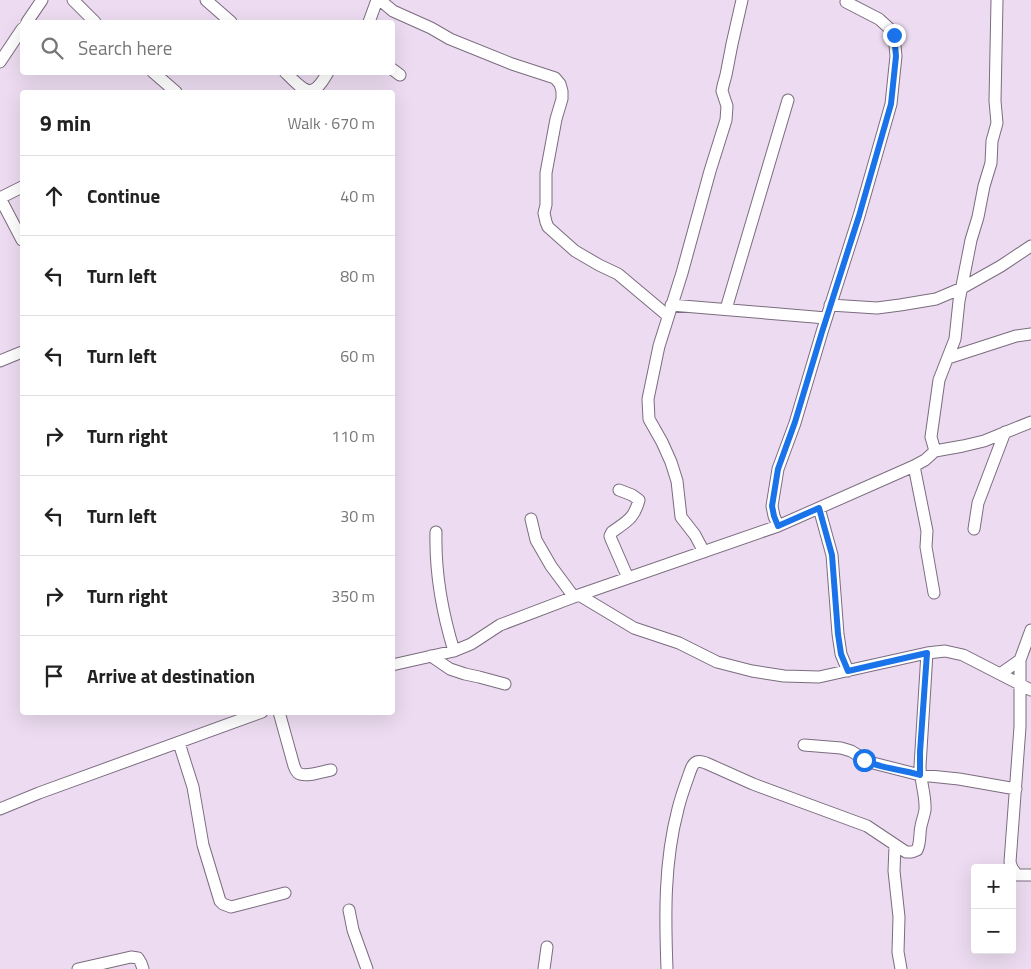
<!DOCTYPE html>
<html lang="en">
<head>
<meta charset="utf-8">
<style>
	body { margin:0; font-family:"Titillium Web",sans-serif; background:#f2f2f2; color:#222 }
	.controls { position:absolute; right:15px; bottom:15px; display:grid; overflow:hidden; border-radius:5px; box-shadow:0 5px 20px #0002 }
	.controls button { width:45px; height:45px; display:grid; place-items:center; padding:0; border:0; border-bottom:1px solid #e0e0e0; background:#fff; color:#222; font:25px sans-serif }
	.stop { position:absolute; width:15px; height:15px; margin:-11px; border:4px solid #1a73e8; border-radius:50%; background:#fff }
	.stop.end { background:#1a73e8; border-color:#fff; box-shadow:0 1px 5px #0008 }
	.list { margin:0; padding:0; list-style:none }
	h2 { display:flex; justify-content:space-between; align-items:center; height:65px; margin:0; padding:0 20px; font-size:21px }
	h2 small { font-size:16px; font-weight:400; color:#767676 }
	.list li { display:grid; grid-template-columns:32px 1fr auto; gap:15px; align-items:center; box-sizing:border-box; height:80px; padding:0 20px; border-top:1px solid #e0e0e0 }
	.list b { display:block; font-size:19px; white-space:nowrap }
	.list em { font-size:16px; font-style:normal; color:#767676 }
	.icon { flex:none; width:28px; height:28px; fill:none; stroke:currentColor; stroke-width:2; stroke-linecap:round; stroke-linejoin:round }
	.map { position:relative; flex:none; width:1031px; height:969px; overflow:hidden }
	.search { position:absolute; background:#fff; box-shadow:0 5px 20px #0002; left:20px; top:20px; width:375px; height:55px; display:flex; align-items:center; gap:12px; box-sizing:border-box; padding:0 18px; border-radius:5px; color:#767676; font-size:19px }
	.panel { position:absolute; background:#fff; box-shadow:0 5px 20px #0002; left:20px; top:90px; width:375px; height:625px; border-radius:5px }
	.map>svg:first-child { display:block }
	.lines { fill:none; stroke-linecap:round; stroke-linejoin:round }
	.minor-casing { stroke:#7b6c7f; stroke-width:13 }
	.minor { stroke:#fff; stroke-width:11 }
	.route { stroke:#1a73e8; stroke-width:6 }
</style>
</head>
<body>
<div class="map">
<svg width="1031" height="969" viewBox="0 0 1031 969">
	<rect width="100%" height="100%" fill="#eddcf1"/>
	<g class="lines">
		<g class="minor-casing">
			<path id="minor" d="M 73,0 L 95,22
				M 206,0 L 231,22
				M 380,0 L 393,11 L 431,28 L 450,39 L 512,64 L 555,78 L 560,84 L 562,91 L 562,99 L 556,119 L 546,173 L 546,205 L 544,213 L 546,222 L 548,227 L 575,251 L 599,265 L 618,274 L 668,316
				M 27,22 L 42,0
				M 369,22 L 377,0
				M 0,62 L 22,29
				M 392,69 L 400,75
				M 153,72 L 176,92
				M 285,72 C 305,92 312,101 328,72
				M 0,198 L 22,240
				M 0,198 L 22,187
				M 671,305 L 826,318
				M 830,305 L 877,308 L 900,305 L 936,299 L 962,288 L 1001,266 L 1031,246
				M 726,309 L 788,100
				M 948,358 L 1016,336 L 1031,334
				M 0,361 L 22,352
				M 935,451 L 931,437 L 939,380 L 955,339 L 959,301 L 971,240 L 978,217 L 984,186 L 991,163 L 992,141 L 997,123 L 995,101 L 997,0
				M 914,466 L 927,531 L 926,547 L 934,593
				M 619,490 L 632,495 L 639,500 C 634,519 627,521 612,532 L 610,536 L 611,539 L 628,578
				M 819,508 L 832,555 L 838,634 L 841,654 L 848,671
				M 531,519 L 536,540 L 551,566 L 574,597
				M 778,526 L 774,516 L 772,506 L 778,469 L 795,423 L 822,332 L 859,216 L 891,104 L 896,56 L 894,35 L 890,29 L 879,19 L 846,2
				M 974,529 L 978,503 L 1005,432
				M 436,532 C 435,573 442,612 454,651
				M 704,552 L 695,535 L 681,517 L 677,481 L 671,462 L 662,442 L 649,419 L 648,399 L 659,346 L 682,273 L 710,171 L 726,120 L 727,106 L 722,91 L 723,86 L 726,75 L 732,44 L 742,0
				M 579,595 L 634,628 L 679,643 L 717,662 L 752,671 L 784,676 L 819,677 L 927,653 L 945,651 L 963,655 L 1031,690
				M 431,656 L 450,669 L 465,674 L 479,677 L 505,684
				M 392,665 L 454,651 L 471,644 L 500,625 L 579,595 L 778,526 L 914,466 L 925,460 L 935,451 L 963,446 L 984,441 L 1031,422
				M 1000,674 L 1020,660
				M 279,712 L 294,766 C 295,769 296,771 298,773 C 305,778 324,771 331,770
				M 179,743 L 193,787 L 203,845 L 220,901 L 223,904 L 231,907 L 285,893
				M 804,745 L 841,748 L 851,751 L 869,762 L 920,775 L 959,779 L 1016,789
				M 0,809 L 39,793 L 262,712
				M 895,846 L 894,871 L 899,917 L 898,952 L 901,969
				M 1012,868 L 1010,862 L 1020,727 L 1020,660 L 1031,630
				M 1012,868 L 1017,875 L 1031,875
				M 349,910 L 353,930 L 367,969
				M 78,969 L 131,957 L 138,958 L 141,963 L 143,969
				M 544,969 L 547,947
				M 667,969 C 665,916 664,862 678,809 C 681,796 686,783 691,769 C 694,761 698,760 706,763 L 753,784 L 867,826 L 906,852 L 912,852 L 917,850 C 921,842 919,834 921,826 C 922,821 924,816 925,810 C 926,795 920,781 920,766 L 927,653"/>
		</g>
		<use href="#minor" class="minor"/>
	</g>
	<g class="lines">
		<path class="route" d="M 864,760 C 881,769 902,769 920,775 L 920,752 L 927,653 L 848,671 L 841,654 L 838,634 L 832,555 L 819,508 L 778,526 L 774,516 L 772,506 L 778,469 L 795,422 L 822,332 L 859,216 L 891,104 L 896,56 L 894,35"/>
	</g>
</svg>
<div class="controls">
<button>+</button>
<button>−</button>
</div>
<div class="stop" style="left:864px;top:760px"></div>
<div class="stop end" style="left:894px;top:35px"></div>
<div class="search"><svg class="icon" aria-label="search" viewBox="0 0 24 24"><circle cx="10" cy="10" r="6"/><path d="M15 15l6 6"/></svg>Search here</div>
<section class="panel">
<h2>9 min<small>Walk · 670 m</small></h2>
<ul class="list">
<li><svg class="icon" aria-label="ahead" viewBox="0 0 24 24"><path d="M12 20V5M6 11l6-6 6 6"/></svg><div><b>Continue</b></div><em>40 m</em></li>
<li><svg class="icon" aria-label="left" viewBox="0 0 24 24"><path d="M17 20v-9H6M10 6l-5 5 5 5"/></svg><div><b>Turn left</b></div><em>80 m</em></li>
<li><svg class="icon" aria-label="left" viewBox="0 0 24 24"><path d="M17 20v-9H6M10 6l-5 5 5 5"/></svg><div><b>Turn left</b></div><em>60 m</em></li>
<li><svg class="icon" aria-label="right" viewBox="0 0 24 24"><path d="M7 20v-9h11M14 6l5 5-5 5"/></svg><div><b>Turn right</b></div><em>110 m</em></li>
<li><svg class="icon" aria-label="left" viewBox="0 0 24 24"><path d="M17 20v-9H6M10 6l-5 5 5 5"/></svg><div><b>Turn left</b></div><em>30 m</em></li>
<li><svg class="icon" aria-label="right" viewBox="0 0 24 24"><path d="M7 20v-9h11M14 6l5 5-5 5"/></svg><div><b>Turn right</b></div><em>350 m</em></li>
<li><svg class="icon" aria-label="arrive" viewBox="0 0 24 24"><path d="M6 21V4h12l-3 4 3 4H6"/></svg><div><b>Arrive at destination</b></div></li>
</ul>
</section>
</div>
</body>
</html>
